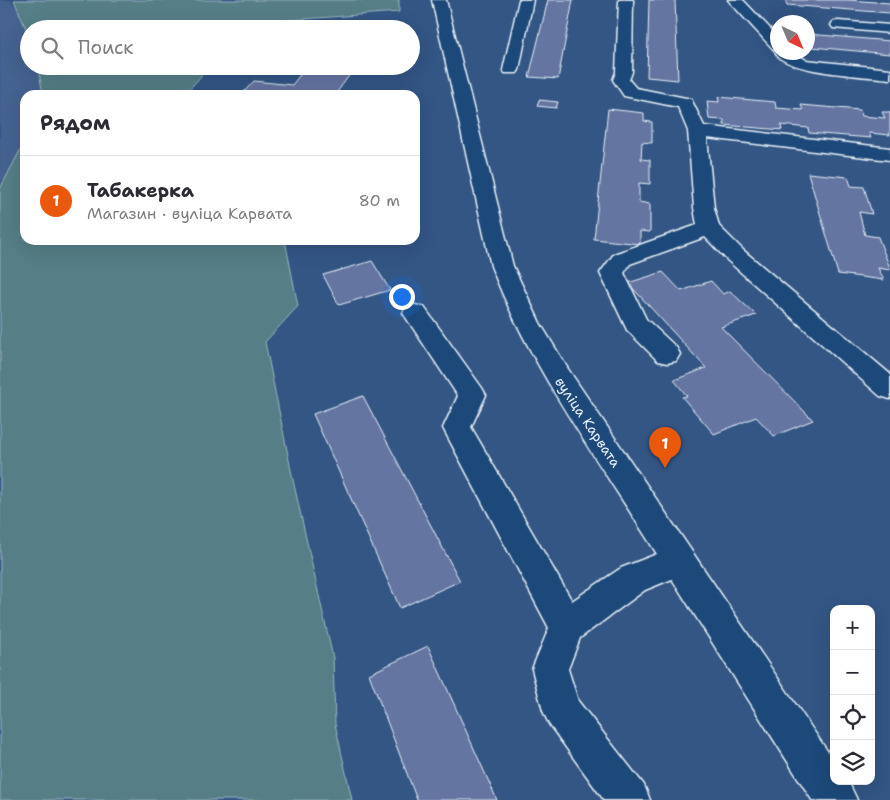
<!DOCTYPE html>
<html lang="ru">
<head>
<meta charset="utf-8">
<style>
	body { margin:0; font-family:"Shantell Sans",sans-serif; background:#f7f7f7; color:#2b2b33 }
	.controls { position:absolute; right:15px; bottom:15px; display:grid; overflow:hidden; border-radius:10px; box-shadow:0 5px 20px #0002 }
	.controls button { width:45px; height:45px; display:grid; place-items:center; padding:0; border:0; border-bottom:1px solid #e1e1e2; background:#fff; color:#2b2b33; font:25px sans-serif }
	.compass { position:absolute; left:770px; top:15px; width:45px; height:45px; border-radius:50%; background:#fff; box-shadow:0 5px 20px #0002; rotate:136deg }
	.you { position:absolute; left:401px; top:296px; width:18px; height:18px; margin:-12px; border:4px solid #fff; border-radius:50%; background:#1a73e8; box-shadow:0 0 0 8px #1a73e833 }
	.badge { display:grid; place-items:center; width:32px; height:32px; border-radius:50%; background:#ea580c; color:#fff; font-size:16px; font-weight:700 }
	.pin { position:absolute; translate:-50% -41px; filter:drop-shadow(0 1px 2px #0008) }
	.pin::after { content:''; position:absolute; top:26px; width:18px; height:15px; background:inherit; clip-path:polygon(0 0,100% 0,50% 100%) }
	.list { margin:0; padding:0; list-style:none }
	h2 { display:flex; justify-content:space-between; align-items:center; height:65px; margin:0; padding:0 20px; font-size:21px }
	h2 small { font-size:16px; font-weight:400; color:#7c7c81 }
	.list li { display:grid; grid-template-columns:32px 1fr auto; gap:15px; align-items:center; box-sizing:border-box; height:90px; padding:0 20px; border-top:1px solid #e1e1e2 }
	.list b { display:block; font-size:19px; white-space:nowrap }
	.list p { margin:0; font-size:16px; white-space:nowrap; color:#7c7c81 }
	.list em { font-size:16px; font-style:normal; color:#7c7c81 }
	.icon { flex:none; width:28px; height:28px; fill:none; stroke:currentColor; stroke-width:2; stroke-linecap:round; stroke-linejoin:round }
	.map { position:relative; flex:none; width:890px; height:800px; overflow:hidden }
	.search { position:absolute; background:#fff; box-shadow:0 5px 20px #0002; left:20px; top:20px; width:400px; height:55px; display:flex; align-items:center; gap:12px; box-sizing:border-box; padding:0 18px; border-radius:28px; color:#7c7c81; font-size:19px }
	.panel { position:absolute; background:#fff; box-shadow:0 5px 20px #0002; left:20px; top:90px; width:400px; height:155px; border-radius:15px }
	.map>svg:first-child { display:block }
	.built { fill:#456290 }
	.green { fill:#547e86; stroke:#9eb8bf }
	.building { fill:#6575a2; stroke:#e8f1f8 }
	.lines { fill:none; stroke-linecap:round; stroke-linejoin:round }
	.minor-casing { stroke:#e8f1f8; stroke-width:3 }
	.minor { fill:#1f4a7a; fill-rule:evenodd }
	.labels { text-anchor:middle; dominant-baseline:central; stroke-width:4; stroke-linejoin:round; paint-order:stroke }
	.street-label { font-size:14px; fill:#e8f1f8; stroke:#1f4a7a }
</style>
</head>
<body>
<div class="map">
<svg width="890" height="800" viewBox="0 0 890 800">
	<rect width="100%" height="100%" fill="#335685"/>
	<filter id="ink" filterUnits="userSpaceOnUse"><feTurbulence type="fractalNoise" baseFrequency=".02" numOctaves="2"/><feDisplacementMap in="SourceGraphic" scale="10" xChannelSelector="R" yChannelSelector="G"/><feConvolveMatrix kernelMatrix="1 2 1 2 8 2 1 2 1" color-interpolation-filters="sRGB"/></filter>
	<g filter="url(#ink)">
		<path class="built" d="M 0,0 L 10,0 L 36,29 L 29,29 L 29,66 L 61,66 L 49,95 L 25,95 L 25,153 L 0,213 Z"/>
		<path class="green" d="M 14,0 L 399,0 L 399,12 L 248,23 L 243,29 L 29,29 L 29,36 Z
			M 38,66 L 210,66 L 184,95 L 43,95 Z
			M 25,141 L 25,240 L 285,240 L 298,306 L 265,342 L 293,480 L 333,658 L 335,724 L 352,800 L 0,800 L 0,189 Z"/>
		<path class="building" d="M 548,0 L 573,0 L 558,79 L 529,77 Z
			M 649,0 L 675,0 L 678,80 L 647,77 Z
			M 785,0 L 847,0 L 890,3 L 890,13 L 787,5 Z
			M 808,34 L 890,41 L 890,54 L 812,47 Z
			M 307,66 L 356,66 L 335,95 L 242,94 L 254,81 L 292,85 Z
			M 718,97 L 775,102 L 776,108 L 803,110 L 801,105 L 860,110 L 862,116 L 885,118 L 882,112 L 890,112 L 890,135 L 869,133 L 871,138 L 809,133 L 808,128 L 781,125 L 782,130 L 724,125 L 724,120 L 709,119 L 707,101 L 719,102 Z
			M 539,100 L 558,102 L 556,108 L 537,106 Z
			M 608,109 L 644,113 L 644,121 L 652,122 L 652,143 L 642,142 L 641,159 L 650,160 L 650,184 L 639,183 L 639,202 L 650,204 L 650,232 L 640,231 L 640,244 L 594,239 Z
			M 808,173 L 848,177 L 851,186 L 864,187 L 872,214 L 859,212 L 865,235 L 878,237 L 890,268 L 890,270 L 878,268 L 884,280 L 838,274 Z
			M 372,261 L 390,290 L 339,305 L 323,275 Z
			M 663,272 L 681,291 L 711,281 L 723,294 L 730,291 L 756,315 L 721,327 L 813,420 L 774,436 L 756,417 L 714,434 L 682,397 L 687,396 L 674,380 L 706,368 L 628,283 Z
			M 363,396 L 460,581 L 400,608 L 313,414 Z
			M 428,646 L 497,800 L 417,800 L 369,674 Z"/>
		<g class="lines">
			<g class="minor-casing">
				<path id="minor" d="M 432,0 L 446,0 L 513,266 L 540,323 L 568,369 L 834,761 L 834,781 L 848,781 L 857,800 L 812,800 L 672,579 L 645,590 L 580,638 L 568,669 L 578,701 L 644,785 L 650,800 L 604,800 L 549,724 L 543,711 L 532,669 L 549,628 L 443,428 L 458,396 L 403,313 L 406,307 L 415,305 L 424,307 L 482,388 L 486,395 L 471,427 L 572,601 L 621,568 L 657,554 C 598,460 531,369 491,266 Z
					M 519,0 L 533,0 L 519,70 L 517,73 L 505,73 L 503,70 Z
					M 619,0 L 633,0 L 632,72 L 629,80 L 636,88 L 691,99 L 704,126 L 890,148 L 890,160 L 707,138 L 714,208 L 719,226 L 743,250 L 890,374 L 890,399 L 880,396 L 727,260 L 705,237 L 630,264 L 624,273 L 646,319 L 676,347 L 680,354 L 676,361 L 667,363 L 658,361 L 627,330 L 600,273 L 614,254 L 697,225 L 694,208 L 688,131 L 678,107 L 624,96 L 613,80 L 616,72 Z
					M 728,0 L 743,0 L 778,37 L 778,52 L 794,52 L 806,60 L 890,69 L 890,79 C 869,76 780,73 775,51 Z
					M 838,21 L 890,25 L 890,33 L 833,28 L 831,25 L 833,22 Z"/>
			</g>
			<use href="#minor" class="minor"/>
		</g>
	</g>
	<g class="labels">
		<g class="street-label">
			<text transform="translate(588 422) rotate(56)">вуліца Карвата</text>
		</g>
	</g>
</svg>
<div class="controls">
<button>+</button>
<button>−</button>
<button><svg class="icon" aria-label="locate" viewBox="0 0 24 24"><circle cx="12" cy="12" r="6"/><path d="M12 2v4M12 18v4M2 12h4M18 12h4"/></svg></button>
<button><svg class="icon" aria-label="layers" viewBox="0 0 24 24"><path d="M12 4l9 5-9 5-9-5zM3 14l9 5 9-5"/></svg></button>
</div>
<svg class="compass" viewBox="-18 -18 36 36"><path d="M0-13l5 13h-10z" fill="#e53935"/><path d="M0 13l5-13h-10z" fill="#7c7c81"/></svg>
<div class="you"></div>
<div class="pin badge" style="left:665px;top:468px">1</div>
<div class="search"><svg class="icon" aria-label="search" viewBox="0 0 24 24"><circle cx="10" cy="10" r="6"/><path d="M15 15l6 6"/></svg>Поиск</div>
<section class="panel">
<h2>Рядом<small></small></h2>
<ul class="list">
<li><span class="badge">1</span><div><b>Табакерка</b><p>Магазин · вуліца Карвата</p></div><em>80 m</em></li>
</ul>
</section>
</div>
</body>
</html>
